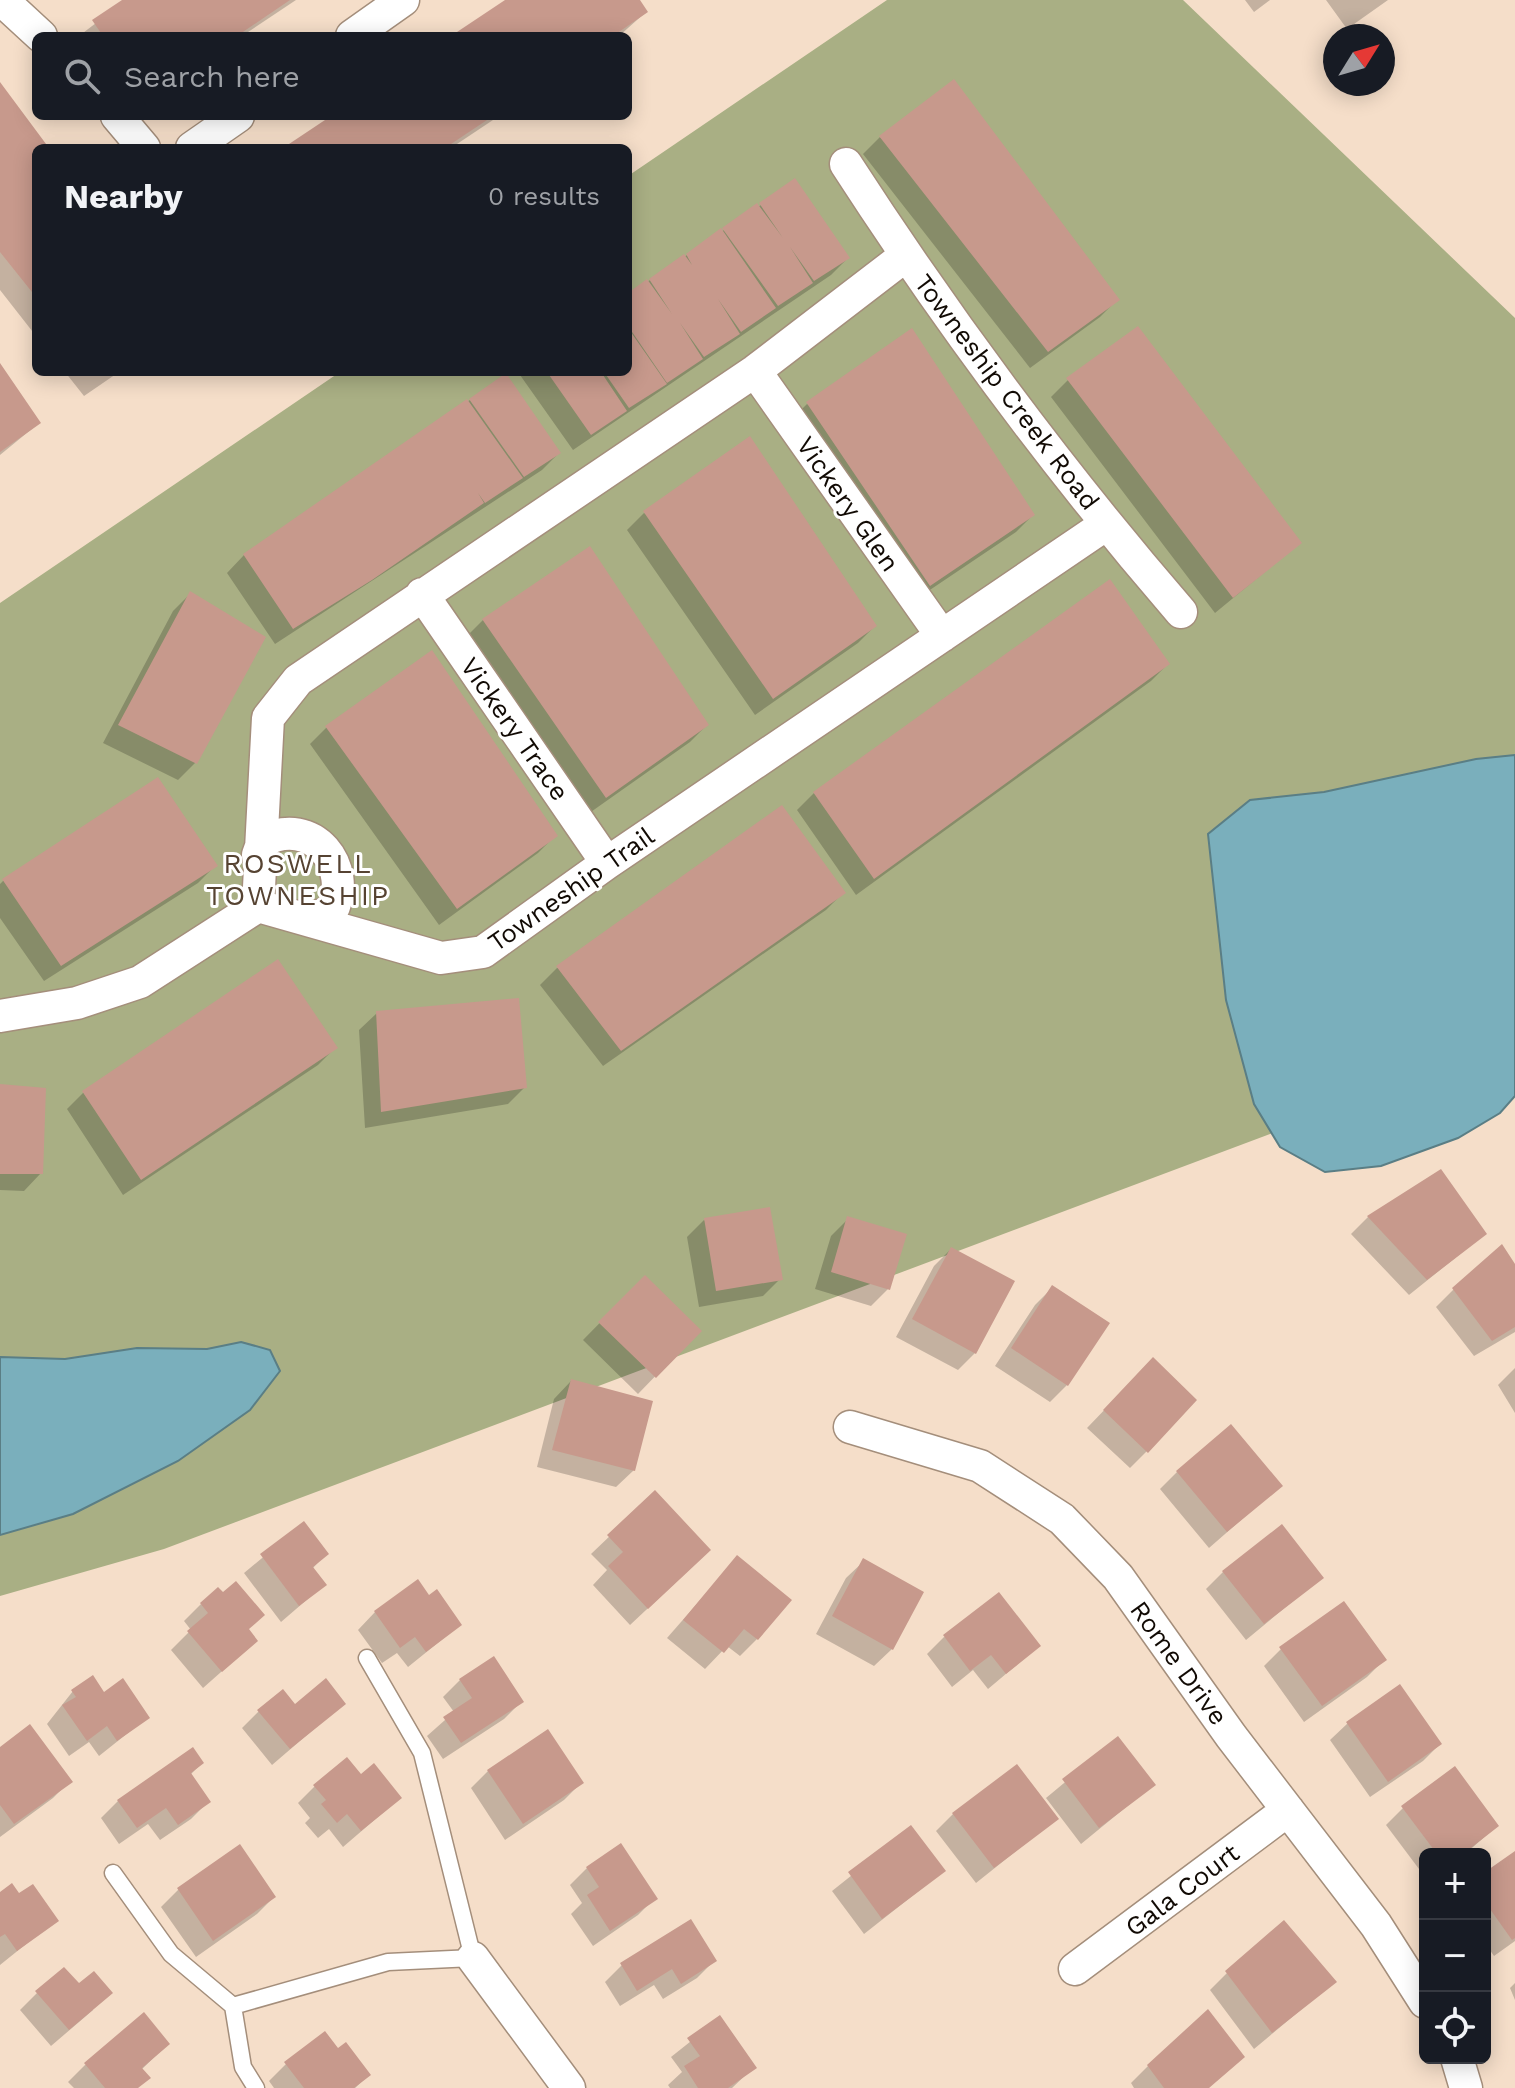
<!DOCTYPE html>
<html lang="en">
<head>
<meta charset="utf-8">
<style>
	body { margin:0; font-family:"Work Sans",sans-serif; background:#20242c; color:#f1f3f6 }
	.controls { position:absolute; right:24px; bottom:24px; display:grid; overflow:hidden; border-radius:12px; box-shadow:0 4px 20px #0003 }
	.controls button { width:72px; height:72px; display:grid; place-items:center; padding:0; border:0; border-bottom:2px solid #363941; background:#171b24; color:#f1f3f6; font:40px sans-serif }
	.compass { position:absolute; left:1323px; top:24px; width:72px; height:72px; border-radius:50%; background:#171b24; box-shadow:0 4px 20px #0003; rotate:53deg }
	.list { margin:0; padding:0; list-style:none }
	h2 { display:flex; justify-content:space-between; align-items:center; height:104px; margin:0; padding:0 32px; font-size:34px }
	h2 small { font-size:26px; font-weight:400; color:#9ea1a6 }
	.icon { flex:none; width:44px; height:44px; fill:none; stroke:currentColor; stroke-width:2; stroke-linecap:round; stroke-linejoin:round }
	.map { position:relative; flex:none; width:1515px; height:2088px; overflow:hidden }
	.search { position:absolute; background:#171b24; box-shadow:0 4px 20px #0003; left:32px; top:32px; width:600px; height:88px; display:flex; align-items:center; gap:20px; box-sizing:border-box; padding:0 28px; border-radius:12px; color:#9ea1a6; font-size:30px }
	.panel { position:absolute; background:#171b24; box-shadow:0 4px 20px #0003; left:32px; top:144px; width:600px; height:232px; border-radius:12px }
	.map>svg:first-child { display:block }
	.forest { fill:#a9af84 }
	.water { fill:#7aafbc; stroke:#5a7e85; stroke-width:2 }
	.shadow { fill:#0003 }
	.building { fill:#c7998c }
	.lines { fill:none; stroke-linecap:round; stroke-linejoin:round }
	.lane-casing { stroke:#a48e7b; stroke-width:19 }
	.street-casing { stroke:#a48e7b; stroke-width:35 }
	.lane { stroke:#fff; stroke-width:16 }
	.street { stroke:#fff; stroke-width:32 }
	.labels { text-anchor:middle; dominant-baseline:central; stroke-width:6; stroke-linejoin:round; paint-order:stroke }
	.street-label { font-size:26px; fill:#110a04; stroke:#fff }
	.neighbourhood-label { font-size:28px; letter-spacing:2px; fill:#564332; stroke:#fff }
</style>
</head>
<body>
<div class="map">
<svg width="1515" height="2088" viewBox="0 0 1515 2088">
	<rect width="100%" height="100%" fill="#f5dec9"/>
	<path class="forest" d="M 887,0 L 1183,0 L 1515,318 L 1515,1042 L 164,1549 L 0,1596 L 0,603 L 340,372 L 628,372 L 628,176 Z"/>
	<path class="water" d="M 1515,755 L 1515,1096 L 1500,1113 L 1458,1138 L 1381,1166 L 1325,1172 L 1280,1147 L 1254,1104 L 1226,1000 L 1208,834 L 1250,800 L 1324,792 L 1476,759 Z
		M 241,1342 L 270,1350 L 280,1371 L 250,1410 L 178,1461 L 73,1514 L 0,1535 L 0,1357 L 65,1359 L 137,1348 L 207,1349 Z"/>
	<path class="shadow" d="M 126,0 L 296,0 L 242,36 L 79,36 Z
		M 508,0 L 638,0 L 646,12 L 619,36 L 454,36 Z
		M 1245,0 L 1270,0 L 1254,12 Z
		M 1326,0 L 1388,0 L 1347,29 Z
		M 0,86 L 46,148 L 36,148 L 36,336 L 0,290 Z
		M 335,116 L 499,116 L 451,148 L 287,148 Z
		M 880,137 L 1117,300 L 1100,317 L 1030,368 L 863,154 Z
		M 761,205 L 848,258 L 831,275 L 573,450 L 520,375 L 523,372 L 628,372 L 628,295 Z
		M 0,366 L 39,423 L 0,455 Z
		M 65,372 L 119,372 L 84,396 Z
		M 505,376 L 559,453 L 542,470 L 275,644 L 227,573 L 244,555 Z
		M 1068,380 L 1300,543 L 1215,613 L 1051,397 Z
		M 807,404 L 1033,515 L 1016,532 L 912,602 L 790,421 Z
		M 644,513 L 875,626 L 858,643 L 755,715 L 627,530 Z
		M 589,549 L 707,725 L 690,742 L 588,814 L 466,637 L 483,620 Z
		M 190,594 L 195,763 L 178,780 L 103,743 L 173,611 Z
		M 1168,664 L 1151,681 L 856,895 L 797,810 L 814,793 Z
		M 327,727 L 555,836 L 538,853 L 439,925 L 310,744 Z
		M 215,866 L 198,883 L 44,981 L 0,918 L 0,884 L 3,881 Z
		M 843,893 L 826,910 L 603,1066 L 540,985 L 557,968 Z
		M 377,1013 L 525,1087 L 508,1104 L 365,1128 L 359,1030 Z
		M 335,1048 L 318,1065 L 123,1195 L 67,1109 L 84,1092 Z
		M 0,1087 L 41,1173 L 24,1191 L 0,1190 Z
		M 1440,1171 L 1485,1234 L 1409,1295 L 1351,1234 L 1368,1217 Z
		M 848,1219 L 888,1289 L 871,1306 L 815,1289 L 831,1236 Z
		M 704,1220 L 780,1279 L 763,1296 L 699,1307 L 687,1237 Z
		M 951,1249 L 975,1353 L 958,1370 L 896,1337 L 934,1266 Z
		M 1515,1267 L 1515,1332 L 1474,1356 L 1436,1307 L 1454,1289 Z
		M 645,1277 L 699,1331 L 638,1394 L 583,1340 Z
		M 1052,1288 L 1067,1385 L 1050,1402 L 995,1366 L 1035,1305 Z
		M 1515,1368 L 1515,1413 L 1498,1385 Z
		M 1136,1377 L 1147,1451 L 1130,1468 L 1087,1428 Z
		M 571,1381 L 634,1470 L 616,1487 L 537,1467 L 554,1399 Z
		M 1177,1472 L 1280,1486 L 1209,1548 L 1160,1489 Z
		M 655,1493 L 692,1567 L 630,1625 L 593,1585 L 607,1570 L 591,1554 Z
		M 303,1524 L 326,1554 L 312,1569 L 324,1585 L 281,1622 L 244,1573 Z
		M 737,1558 L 757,1639 L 740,1656 L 727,1646 L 705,1669 L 667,1638 Z
		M 864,1561 L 892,1649 L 874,1666 L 816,1634 L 846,1578 Z
		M 1223,1572 L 1322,1577 L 1246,1640 L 1206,1589 Z
		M 429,1598 L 460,1625 L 408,1667 L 397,1653 L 382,1663 L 358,1630 L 375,1612 Z
		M 201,1604 L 247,1630 L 256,1641 L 203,1688 L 171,1650 L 191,1630 L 184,1621 Z
		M 944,1637 L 1039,1646 L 988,1689 L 973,1670 L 952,1687 L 927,1654 Z
		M 1281,1649 L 1384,1660 L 1367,1677 L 1304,1722 L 1264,1666 Z
		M 460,1680 L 521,1702 L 504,1719 L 443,1759 L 427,1736 L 454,1712 L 443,1697 Z
		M 73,1691 L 103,1694 L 148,1717 L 99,1756 L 89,1742 L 69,1756 L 47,1724 Z
		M 343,1704 L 272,1765 L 242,1728 L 259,1711 Z
		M 1348,1723 L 1440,1744 L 1423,1761 L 1370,1797 L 1330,1740 Z
		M 1117,1739 L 1153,1785 L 1081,1844 L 1046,1798 Z
		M 0,1749 L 70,1781 L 53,1798 L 0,1837 Z
		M 202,1763 L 190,1775 L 208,1802 L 191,1819 L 160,1840 L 148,1824 L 119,1844 L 101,1818 L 118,1801 Z
		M 488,1771 L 581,1783 L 564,1800 L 505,1840 L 471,1788 Z
		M 361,1777 L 400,1798 L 343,1847 L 329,1829 L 318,1838 L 305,1823 L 310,1818 L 298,1803 L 315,1786 Z
		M 1403,1808 L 1497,1826 L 1465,1854 L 1425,1854 L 1425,1877 L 1386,1825 Z
		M 953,1814 L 1056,1819 L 976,1883 L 936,1831 Z
		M 911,1828 L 944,1871 L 864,1934 L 832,1891 Z
		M 240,1847 L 274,1897 L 257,1914 L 196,1957 L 161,1907 L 178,1890 Z
		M 1515,1853 L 1515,1941 L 1494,1956 L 1485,1943 L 1485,1874 Z
		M 587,1868 L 655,1898 L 638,1915 L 593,1946 L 571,1914 L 582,1903 L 570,1885 Z
		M 0,1894 L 19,1896 L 56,1920 L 0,1965 Z
		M 714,1961 L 697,1978 L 663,1999 L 654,1985 L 620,2006 L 605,1982 L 622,1965 Z
		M 1227,1973 L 1334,1982 L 1254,2049 L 1210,1990 Z
		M 1515,1983 L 1515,2000 L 1510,1988 Z
		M 78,1986 L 93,2010 L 51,2046 L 20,2010 L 37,1993 Z
		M 720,2018 L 754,2067 L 732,2088 L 670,2088 L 668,2085 L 682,2072 L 671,2057 Z
		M 168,2044 L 141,2070 L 137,2088 L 74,2088 L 68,2082 L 85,2065 Z
		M 338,2051 L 369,2075 L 355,2088 L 274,2088 L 269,2081 L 286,2064 Z
		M 1148,2066 L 1209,2088 L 1134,2088 L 1131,2083 Z"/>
	<path class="building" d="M 122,0 L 290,0 L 237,36 L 103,36 L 92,20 Z
		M 505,0 L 640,0 L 648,12 L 613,36 L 451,36 Z
		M 954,79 L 1120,300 L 1048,352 L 879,136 Z
		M 0,82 L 49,148 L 36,148 L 36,297 L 0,252 Z
		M 331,116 L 493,116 L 445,148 L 283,148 Z
		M 795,178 L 850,258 L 814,281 L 790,247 L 813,283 L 778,306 L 722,228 L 757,203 L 783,238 L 759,203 Z
		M 721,228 L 776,308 L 741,332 L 718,299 L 740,334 L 704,357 L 680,323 L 703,359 L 667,383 L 628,326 L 628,293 L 647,279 L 672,314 L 649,279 L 684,254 L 692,265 L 686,254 Z
		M 1138,326 L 1302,543 L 1233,598 L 1066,378 Z
		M 628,328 L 667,384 L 629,408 L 604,372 L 628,372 Z
		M 912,328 L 1035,515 L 930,586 L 806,402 Z
		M 0,363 L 41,423 L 0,452 Z
		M 547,372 L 601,372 L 627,411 L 591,435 Z
		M 506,373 L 561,453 L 524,477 L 469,399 Z
		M 467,399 L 523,478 L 485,503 L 478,493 L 484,503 L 372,580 L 293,629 L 243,554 Z
		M 750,436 L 877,626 L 773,699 L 643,511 Z
		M 590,546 L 709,725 L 606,798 L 482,619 Z
		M 1110,579 L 1170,664 L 874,879 L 813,792 Z
		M 190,591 L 266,637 L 197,764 L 118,725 Z
		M 432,650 L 558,836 L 457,909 L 325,726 Z
		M 158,777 L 218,866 L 61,966 L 2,879 Z
		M 782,805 L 846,893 L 621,1051 L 556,966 Z
		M 278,959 L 338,1048 L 141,1180 L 82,1091 Z
		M 519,998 L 527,1088 L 381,1112 L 376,1011 Z
		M 0,1084 L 46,1088 L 43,1174 L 0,1174 Z
		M 1441,1169 L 1487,1234 L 1427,1280 L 1367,1216 Z
		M 770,1207 L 783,1280 L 716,1291 L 704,1218 Z
		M 847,1216 L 907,1234 L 890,1290 L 831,1272 Z
		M 1502,1244 L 1515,1264 L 1515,1327 L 1492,1341 L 1452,1288 Z
		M 951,1247 L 1015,1281 L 976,1354 L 912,1319 Z
		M 645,1275 L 702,1331 L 656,1378 L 598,1322 Z
		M 1052,1285 L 1110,1323 L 1068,1386 L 1011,1348 Z
		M 1153,1357 L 1197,1400 L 1148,1453 L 1103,1410 Z
		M 571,1379 L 653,1401 L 635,1471 L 552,1450 Z
		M 1231,1424 L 1283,1486 L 1227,1532 L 1176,1471 Z
		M 655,1490 L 711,1550 L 648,1609 L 608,1566 L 623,1552 L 607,1535 Z
		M 304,1521 L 329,1554 L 313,1567 L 327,1585 L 299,1606 L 260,1554 Z
		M 1282,1524 L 1324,1578 L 1264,1624 L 1222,1571 Z
		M 737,1555 L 792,1600 L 758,1640 L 744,1629 L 724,1653 L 683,1620 Z
		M 863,1558 L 924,1592 L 893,1650 L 832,1616 Z
		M 418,1579 L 429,1595 L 437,1589 L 462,1625 L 426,1652 L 415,1637 L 400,1648 L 374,1611 Z
		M 236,1581 L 265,1615 L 249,1629 L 258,1641 L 222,1672 L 187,1631 L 208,1613 L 200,1603 L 218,1587 L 223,1592 Z
		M 999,1592 L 1041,1646 L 1006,1674 L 991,1655 L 970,1671 L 943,1635 Z
		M 1344,1601 L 1387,1660 L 1322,1706 L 1279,1647 Z
		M 494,1656 L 524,1702 L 461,1743 L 443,1717 L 472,1698 L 459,1679 Z
		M 93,1675 L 104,1692 L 123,1678 L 150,1718 L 117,1741 L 107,1726 L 87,1741 L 62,1705 L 76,1697 L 71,1690 Z
		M 326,1678 L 346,1704 L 290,1749 L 257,1710 L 283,1689 L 295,1704 Z
		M 1400,1684 L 1442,1744 L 1388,1782 L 1346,1722 Z
		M 30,1724 L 73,1782 L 14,1824 L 0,1805 L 0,1747 Z
		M 548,1729 L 584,1783 L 523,1824 L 487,1770 Z
		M 1118,1736 L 1156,1785 L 1099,1828 L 1062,1779 Z
		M 193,1747 L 204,1763 L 191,1773 L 211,1802 L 178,1825 L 166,1808 L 137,1828 L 117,1800 Z
		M 347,1757 L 361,1774 L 374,1763 L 402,1798 L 361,1831 L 347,1814 L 337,1823 L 321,1804 L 326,1800 L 313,1785 Z
		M 1017,1764 L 1059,1819 L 994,1868 L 952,1813 Z
		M 1455,1766 L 1499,1826 L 1463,1854 L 1437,1854 L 1401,1806 Z
		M 911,1825 L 946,1871 L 882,1919 L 848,1872 Z
		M 621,1843 L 658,1899 L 610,1931 L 587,1895 L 599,1887 L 586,1867 Z
		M 240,1844 L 276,1897 L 213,1941 L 177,1888 Z
		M 1515,1851 L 1515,1938 L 1512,1940 L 1485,1902 L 1485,1872 Z
		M 12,1883 L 19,1893 L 33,1884 L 59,1921 L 17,1951 L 5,1934 L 0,1937 L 0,1892 Z
		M 691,1919 L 717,1961 L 681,1984 L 672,1969 L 637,1991 L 620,1963 Z
		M 1284,1920 L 1337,1982 L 1272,2033 L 1225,1971 Z
		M 64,1967 L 79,1983 L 94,1971 L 113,1993 L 69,2030 L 35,1991 Z
		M 1208,2009 L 1245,2057 L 1209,2088 L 1164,2088 L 1147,2065 Z
		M 144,2012 L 170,2044 L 142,2068 L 151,2078 L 138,2088 L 105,2088 L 84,2063 Z
		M 720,2015 L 757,2068 L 728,2088 L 698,2088 L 684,2066 L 700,2056 L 687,2038 Z
		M 325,2031 L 338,2048 L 346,2042 L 371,2075 L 354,2088 L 304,2088 L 284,2062 Z"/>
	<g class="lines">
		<g class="lane-casing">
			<path id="lane" d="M 113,1873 L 171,1954 L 233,2006 L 388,1962 L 473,1958 L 422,1753 L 367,1658
				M 233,2006 L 243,2067 L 256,2088"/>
		</g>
		<g class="street-casing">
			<path id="street" d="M 2,0 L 41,36
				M 352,36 L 403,0
				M 117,116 L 144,148
				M 192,148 L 238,116
				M 846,164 C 947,320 1059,471 1181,612
				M 755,371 L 942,636
				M 422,594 L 607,863
				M 258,855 L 263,841 C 312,814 355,867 331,913 L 309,918
				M 258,906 L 441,958 L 483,952 L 607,863 L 1105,525
				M 258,906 L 268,718 L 298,680 L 755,371 L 905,256
				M 0,1016 L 77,1003 L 140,982 L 258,906
				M 850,1427 L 980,1466 L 1062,1519 L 1118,1577 L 1231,1736 L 1376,1925 L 1425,2002
				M 473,1958 L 569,2088
				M 1075,1969 L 1288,1810
				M 1457,2058 L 1466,2088"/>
		</g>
		<use href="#lane" class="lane"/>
		<use href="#street" class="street"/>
	</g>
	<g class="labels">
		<g class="street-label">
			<text transform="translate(1007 392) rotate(53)">Towneship Creek Road</text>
			<text transform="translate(848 504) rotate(55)">Vickery Glen</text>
			<text transform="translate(515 729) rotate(55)">Vickery Trace</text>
			<text transform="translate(571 889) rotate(-35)">Towneship Trail</text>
			<text transform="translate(1179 1663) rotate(54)">Rome Drive</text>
			<text transform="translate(1182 1890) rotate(-37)">Gala Court</text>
		</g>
		<g class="neighbourhood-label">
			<text x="298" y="863">ROSWELL<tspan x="298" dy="32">TOWNESHIP</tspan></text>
		</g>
	</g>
</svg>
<div class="controls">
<button>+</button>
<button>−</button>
<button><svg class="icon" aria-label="locate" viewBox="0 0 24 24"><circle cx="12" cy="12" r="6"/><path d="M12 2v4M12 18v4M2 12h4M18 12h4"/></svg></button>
</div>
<svg class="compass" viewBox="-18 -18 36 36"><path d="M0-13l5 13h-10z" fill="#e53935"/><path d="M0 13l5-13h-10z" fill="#9ea1a6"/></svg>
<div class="search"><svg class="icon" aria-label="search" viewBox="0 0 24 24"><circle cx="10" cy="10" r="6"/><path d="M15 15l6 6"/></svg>Search here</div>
<section class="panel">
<h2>Nearby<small>0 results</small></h2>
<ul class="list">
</ul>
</section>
</div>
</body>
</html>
